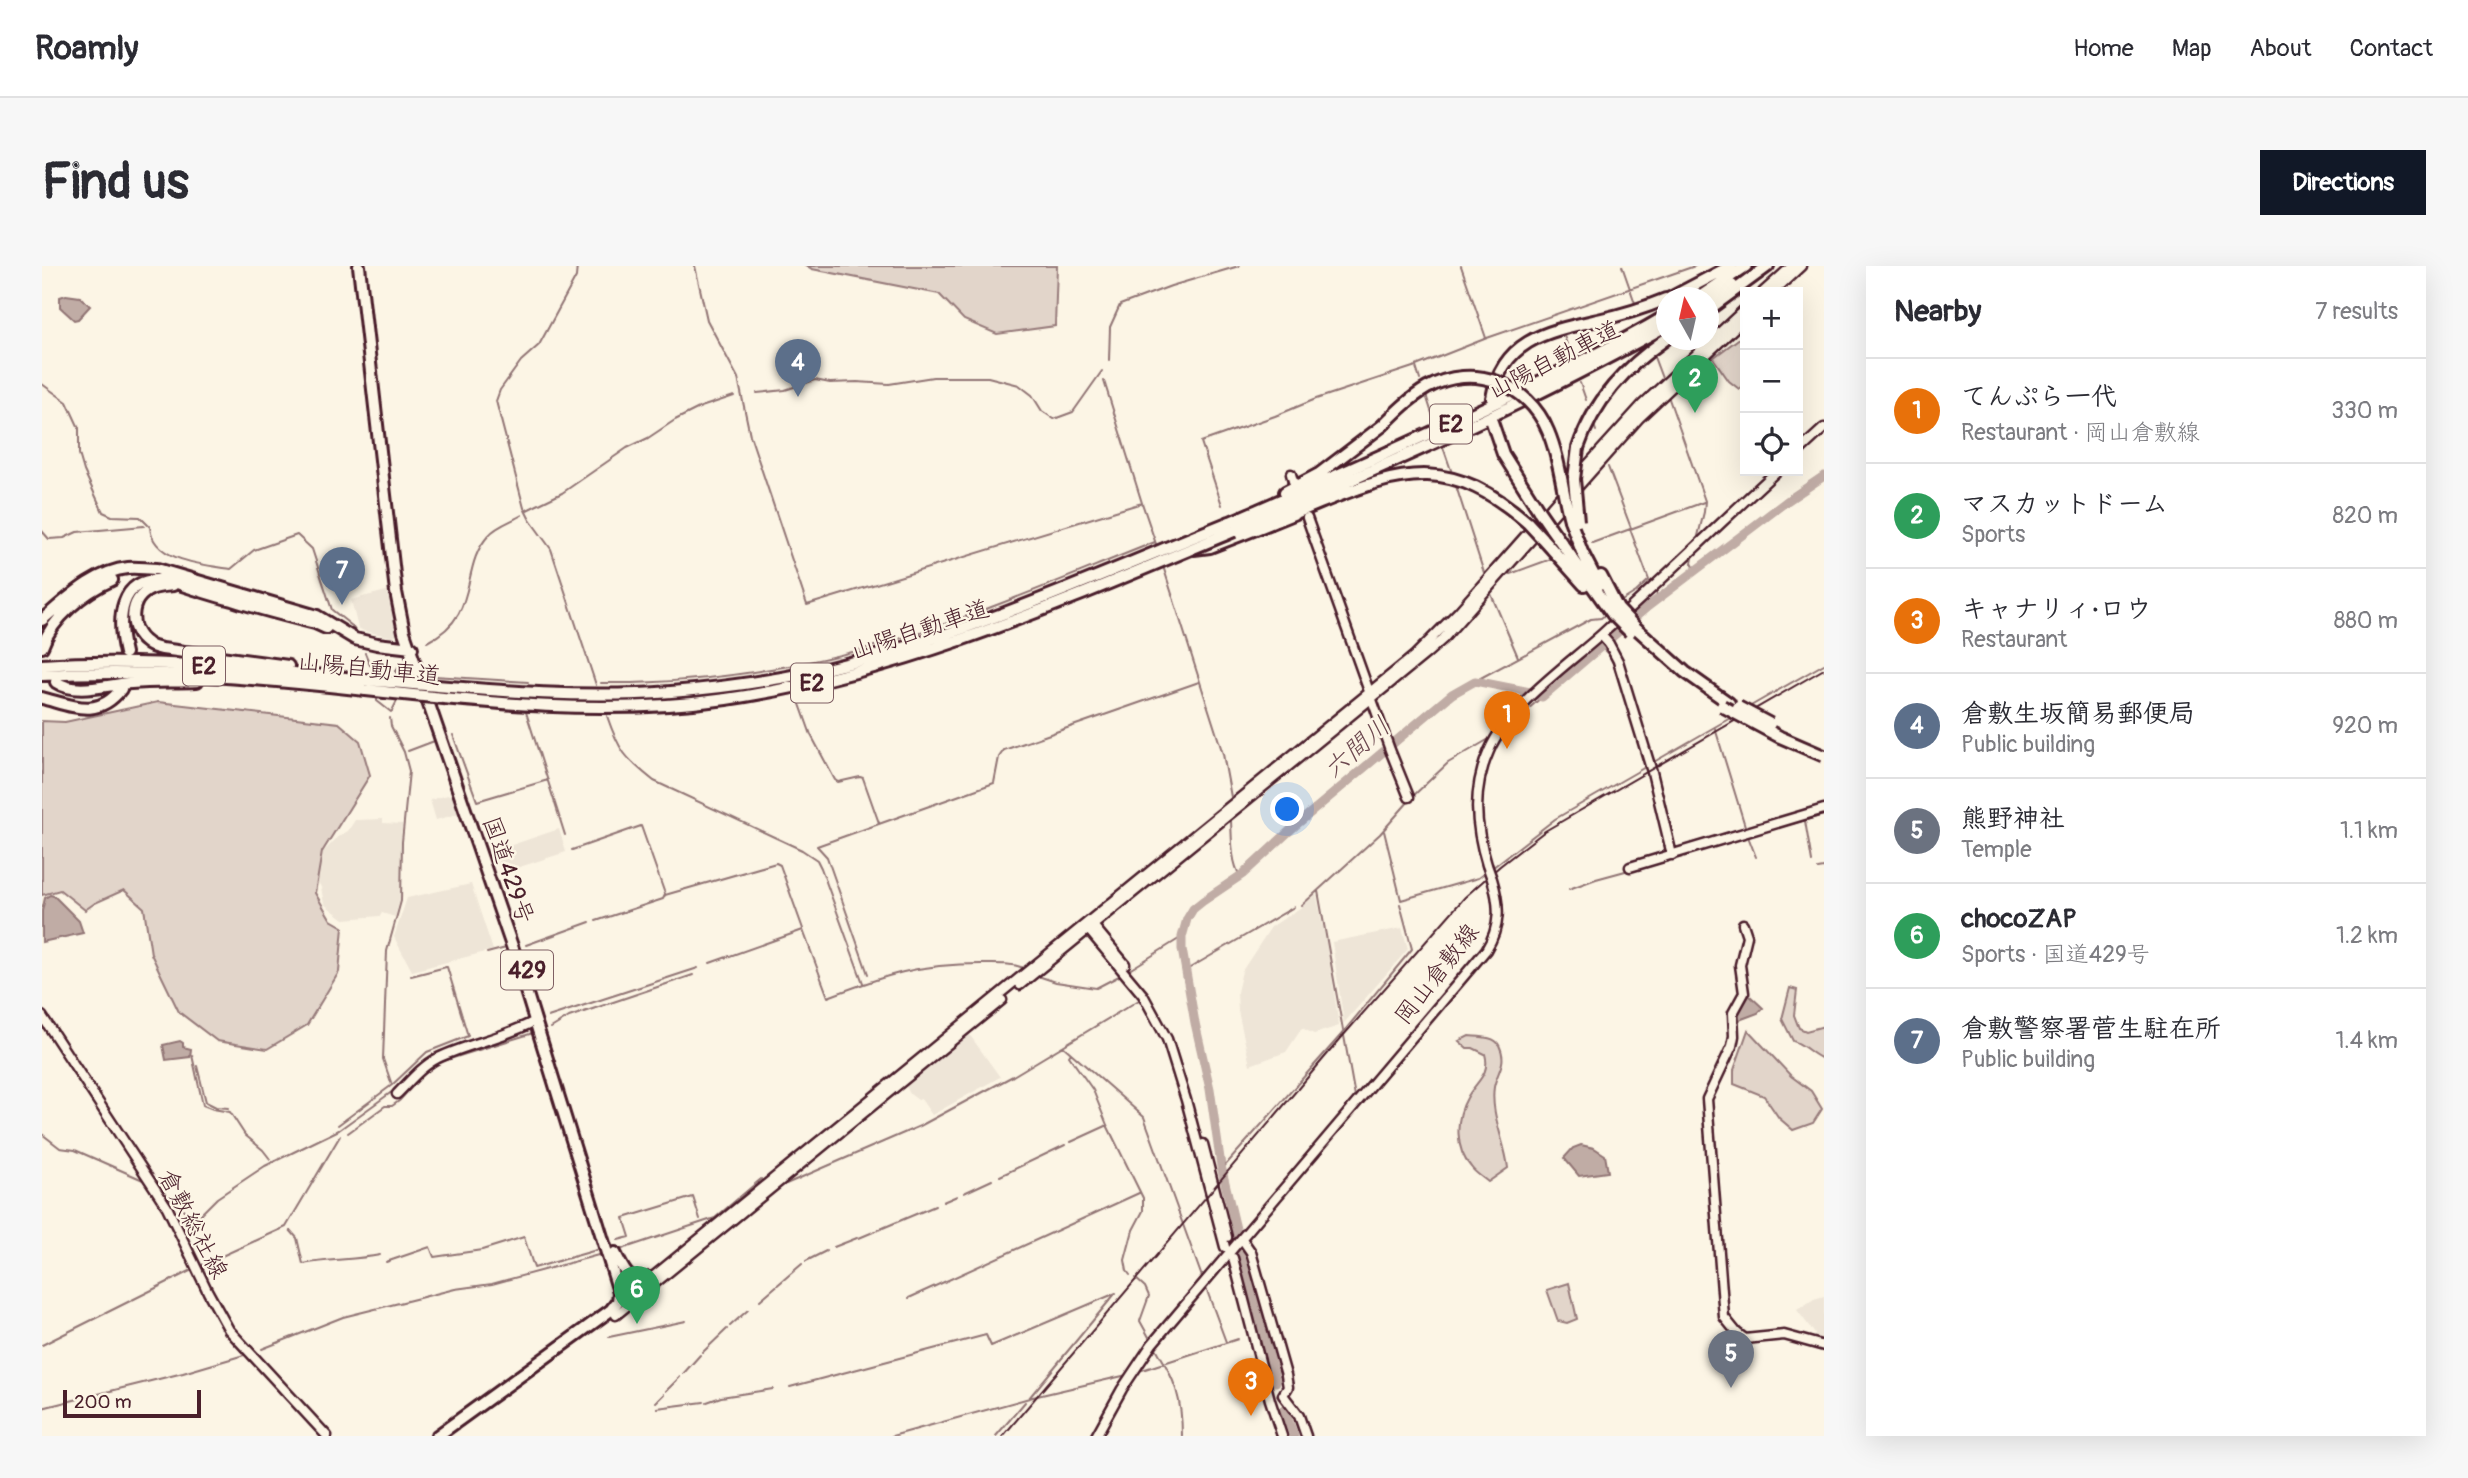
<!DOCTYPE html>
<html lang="en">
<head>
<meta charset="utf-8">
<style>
	body { margin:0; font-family:Pangolin,"Klee One",sans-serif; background:#f7f7f7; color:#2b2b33 }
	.controls { position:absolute; right:21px; top:21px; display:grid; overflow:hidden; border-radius:0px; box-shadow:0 7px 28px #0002 }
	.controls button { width:63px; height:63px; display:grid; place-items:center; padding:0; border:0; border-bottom:2px solid #e1e1e2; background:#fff; color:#2b2b33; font:35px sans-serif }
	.compass { position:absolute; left:1614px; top:21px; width:63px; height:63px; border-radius:50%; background:#fff; box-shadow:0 7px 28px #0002; rotate:352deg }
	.scale { position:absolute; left:21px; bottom:18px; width:138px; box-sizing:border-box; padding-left:7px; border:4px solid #4a1f2b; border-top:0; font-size:19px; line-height:24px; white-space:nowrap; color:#4a1f2b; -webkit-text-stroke:5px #fcf5e5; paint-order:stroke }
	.you { position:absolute; left:1246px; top:544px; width:24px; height:24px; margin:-18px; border:5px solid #fff; border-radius:50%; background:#1a73e8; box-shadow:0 0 0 10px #1a73e833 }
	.badge { display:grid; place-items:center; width:46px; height:46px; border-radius:50%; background:#111827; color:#fff; font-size:23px; font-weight:700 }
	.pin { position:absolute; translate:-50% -58px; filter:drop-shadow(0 2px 4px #0008) }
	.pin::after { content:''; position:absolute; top:37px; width:24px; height:21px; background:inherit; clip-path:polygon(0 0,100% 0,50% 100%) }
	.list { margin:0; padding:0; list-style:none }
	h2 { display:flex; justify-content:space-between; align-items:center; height:91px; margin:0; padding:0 28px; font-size:30px }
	h2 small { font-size:23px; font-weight:400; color:#7c7c81 }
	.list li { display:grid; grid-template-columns:46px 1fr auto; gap:21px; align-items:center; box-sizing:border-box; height:105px; padding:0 28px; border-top:2px solid #e1e1e2 }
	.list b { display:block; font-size:26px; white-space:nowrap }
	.list p { margin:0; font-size:23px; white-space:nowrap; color:#7c7c81 }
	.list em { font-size:23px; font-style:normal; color:#7c7c81 }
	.icon { flex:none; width:38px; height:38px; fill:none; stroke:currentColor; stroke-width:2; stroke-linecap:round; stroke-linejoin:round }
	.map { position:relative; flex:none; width:1782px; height:1170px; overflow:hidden; border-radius:0px }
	header { display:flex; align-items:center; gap:42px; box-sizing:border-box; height:98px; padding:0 35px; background:#fff; border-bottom:2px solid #e1e1e2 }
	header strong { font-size:33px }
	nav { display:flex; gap:38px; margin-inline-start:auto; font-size:24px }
	.intro { display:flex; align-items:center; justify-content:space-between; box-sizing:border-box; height:168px; padding:0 42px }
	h1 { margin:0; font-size:49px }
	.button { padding:18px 32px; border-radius:0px; background:#111827; color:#fff; font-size:24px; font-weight:700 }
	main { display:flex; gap:42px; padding:0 42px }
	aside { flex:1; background:#fff; border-radius:0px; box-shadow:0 7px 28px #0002 }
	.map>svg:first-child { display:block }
	.built { fill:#eee5d7 }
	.green { fill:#e2d5ca; stroke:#967a7a; stroke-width:2 }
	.water { fill:#c0aca5; stroke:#917474; stroke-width:2 }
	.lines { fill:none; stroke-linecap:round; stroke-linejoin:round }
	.stream { stroke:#917474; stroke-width:2 }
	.river { stroke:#c0aca5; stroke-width:9 }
	.secondary-casing { stroke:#4a1f2b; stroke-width:13 }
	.highway-casing { stroke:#4a1f2b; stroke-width:16 }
	.secondary { stroke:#fcf5e5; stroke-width:8 }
	.highway { stroke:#fcf5e5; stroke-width:10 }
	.rail { stroke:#4a1f2b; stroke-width:2 }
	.secondary-bridge-casing { stroke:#4a1f2b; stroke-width:13; stroke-linecap:butt }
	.highway-bridge-casing { stroke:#4a1f2b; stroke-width:16; stroke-linecap:butt }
	.secondary-bridge { stroke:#fcf5e5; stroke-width:8 }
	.highway-bridge { stroke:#fcf5e5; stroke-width:10 }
	.labels { text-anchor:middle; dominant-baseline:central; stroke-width:5; stroke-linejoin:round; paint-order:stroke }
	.shield { fill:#fcf5e5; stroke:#7f5f63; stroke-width:2 }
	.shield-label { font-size:23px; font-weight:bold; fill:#4a1f2b }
	.street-label { font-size:24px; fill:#4a1f2b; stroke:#fcf5e5 }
	.water-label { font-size:26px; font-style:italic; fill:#6d4950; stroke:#fcf5e5 }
</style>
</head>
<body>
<header>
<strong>Roamly</strong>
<nav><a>Home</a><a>Map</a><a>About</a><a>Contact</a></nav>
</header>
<div class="intro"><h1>Find us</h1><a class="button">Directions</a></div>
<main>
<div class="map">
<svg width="1782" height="1170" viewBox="0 0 1782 1170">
	<rect width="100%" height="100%" fill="#fcf5e5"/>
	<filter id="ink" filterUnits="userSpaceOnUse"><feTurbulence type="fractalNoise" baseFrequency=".0143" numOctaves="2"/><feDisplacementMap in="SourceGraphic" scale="14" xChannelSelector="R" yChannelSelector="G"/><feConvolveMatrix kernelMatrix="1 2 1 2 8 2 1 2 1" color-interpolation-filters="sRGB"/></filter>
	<g filter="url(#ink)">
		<path class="built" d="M 348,324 L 356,369 L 350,371 L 322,365 L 316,362 L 309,334 Z
			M 413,527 L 419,547 L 394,554 L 388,534 Z
			M 341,553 L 341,557 L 360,558 L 358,634 L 353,651 L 340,647 L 338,650 L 302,653 L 282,638 L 279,621 L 273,612 L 278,604 L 273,597 L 277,590 L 297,570 L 306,565 L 313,554 Z
			M 517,563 L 524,586 L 459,607 L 452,585 Z
			M 429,618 L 451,684 L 370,705 L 352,671 L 365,632 Z
			M 1274,627 L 1286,685 L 1297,760 L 1272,768 L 1260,762 L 1244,786 L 1208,799 L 1196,745 L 1195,726 L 1200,705 L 1229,661 L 1258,642 Z
			M 1360,662 L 1366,683 L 1302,757 L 1290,676 Z
			M 927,768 L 958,811 L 890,849 L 879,833 L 876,834 L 868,828 L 864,820 Z
			M 1782,1030 L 1782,1076 L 1772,1072 L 1773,1068 L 1755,1044 L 1772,1033 Z"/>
		<path class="green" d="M 765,0 L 1015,0 L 1013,60 L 955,68 L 922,54 L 897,28 L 770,3 Z
			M 1703,68 L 1703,117 L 1697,123 L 1687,115 L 1671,92 Z
			M 116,436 L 297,457 L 318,475 L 328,509 L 280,586 L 273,627 L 289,654 L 301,661 L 297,706 L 265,759 L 225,783 L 175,775 L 137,746 L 109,688 L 102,642 L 82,624 L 53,637 L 43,644 L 18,624 L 0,629 L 0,455 L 23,456 Z
			M 1748,722 L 1755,724 L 1752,749 L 1757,762 L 1764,765 L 1782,760 L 1781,793 C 1769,788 1763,779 1751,775 L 1740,753 Z
			M 1706,764 L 1749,810 L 1769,825 L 1780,843 L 1771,857 L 1751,864 L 1737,852 L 1722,830 L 1692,818 L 1692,804 Z
			M 1427,770 C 1436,771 1453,770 1457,779 C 1466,797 1455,805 1452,821 C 1448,848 1463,875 1466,902 L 1446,916 C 1440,911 1433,907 1429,901 C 1413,883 1413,853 1425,832 C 1433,816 1449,809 1443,788 L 1431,782 L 1425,782 L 1417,775 Z
			M 1527,1017 L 1535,1053 L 1525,1057 L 1516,1055 L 1505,1024 Z"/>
		<path class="water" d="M 24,29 L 38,31 L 48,40 L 36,53 L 32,54 L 18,41 L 18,31 Z
			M 8,629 L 12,630 L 37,655 L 41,667 L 0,676 L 0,645 L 3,632 Z
			M 1706,728 L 1721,742 L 1716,747 L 1697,754 L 1693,751 L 1696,742 Z
			M 138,775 L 141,777 L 141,781 L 149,783 L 148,791 L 124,794 L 121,779 Z
			M 1539,879 L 1552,882 L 1563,889 L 1566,906 L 1537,910 L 1522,892 L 1531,882 Z"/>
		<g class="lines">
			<path class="stream" d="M 535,0 L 534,11 L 497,79 L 479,95 L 458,124 L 454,135 L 482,242 L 488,254 L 509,283 L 554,419
				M 653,0 L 665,54 L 696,112 L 708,169 L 765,339 L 1100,237 L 1115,281
				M 1419,0 L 1444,72
				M 1580,0 L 1593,37
				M 1517,55 L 1518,57
				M 1521,67 L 1529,90
				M 1612,91 L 1621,115
				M 1067,94 L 1068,61 L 1078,39 L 1129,20 L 1197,0
				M 1374,101 L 1378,114
				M 1062,115 L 1100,237
				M 1538,117 L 1544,134
				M 0,118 L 25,136 L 37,162 L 37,188 L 42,205 L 61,246 L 70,250 L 98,251 L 108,261 C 110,295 162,299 189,303 L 212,284 L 255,269 L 270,283 L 290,344 L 310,360 L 315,368
				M 715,127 L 743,124 L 773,114 L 788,117 L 815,116 L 847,118 L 891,111 L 946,111 L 977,119 L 990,129 L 1000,145 L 1012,153 L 1031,146 L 1060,105
				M 1384,129 L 1393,157
				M 1626,130 L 1663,235 L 1662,246 L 1655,274
				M 1552,159 L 1554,165
				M 1401,181 L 1410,207
				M 1566,201 L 1589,262
				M 1414,220 L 1443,310
				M 1180,239 L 1159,176 L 1233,150 L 1274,133 L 1374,100 L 1445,72 L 1653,0
				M 485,244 L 520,227 L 585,182 L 606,172 L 633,154 L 659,141 L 692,130
				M 0,265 L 7,273 L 22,272 L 35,266 L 102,260
				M 1550,277 L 1662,236
				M 1652,287 L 1650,297 L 1654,305
				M 1121,300 L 1181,488 L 1189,531
				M 1468,308 L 1509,293
				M 1612,324 L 1617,332
				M 1449,328 L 1476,391
				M 1578,336 L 1594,326 L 1607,314 L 1588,263
				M 385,376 C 440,349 416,302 447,269 C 454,260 470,255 480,249
				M 1559,381 L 1569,391 L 1603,496
				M 323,387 L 328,399 L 332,401 L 333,410
				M 354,405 L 367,407
				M 392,410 L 486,416
				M 354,412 L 354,405 L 359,396
				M 1433,415 L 1549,353 L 1559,352 L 1563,349
				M 559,417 C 633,418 708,409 781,393 C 895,368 1004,319 1113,276
				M 753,424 L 769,469 L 793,514 L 796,516 L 818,511 L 821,512 L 837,557
				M 335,429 L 335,435 L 349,446
				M 1707,441 L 1782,398
				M 350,445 L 357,431
				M 484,446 L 523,569
				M 565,450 C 577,485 583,492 612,515 L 760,584 L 775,594 L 779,602 L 821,717
				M 348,452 L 349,460 L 362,486 L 367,505 L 360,576 L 359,635 L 345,685 L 341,793 L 350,819
				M 1673,462 L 1703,560
				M 1464,467 L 1477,451 L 1500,431
				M 411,469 L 435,535 L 506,514
				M 366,485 L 395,474
				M 1610,497 L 1690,451
				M 1607,512 L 1610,521
				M 1370,531 L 1406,497 L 1447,473
				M 1189,555 C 1190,573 1189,595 1198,610
				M 1763,555 L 1770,596
				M 1342,565 L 1359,634
				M 1707,573 L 1714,591
				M 1678,578 L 1782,549
				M 530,584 L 599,560 L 623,628
				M 1606,600 L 1622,596
				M 1450,602 L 1513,553 L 1605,500
				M 1776,603 L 1782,602
				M 1527,623 L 1554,613 L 1587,604
				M 1276,625 L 1313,831
				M 1359,634 L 1436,612 L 1445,605
				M 1260,639 L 1338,568 L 1367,535
				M 554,655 L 621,633 L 623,629 L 734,597 L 738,599 L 761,663
				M 484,679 L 548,656
				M 445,687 L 464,682
				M 668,697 L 761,664 L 786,731 C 844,709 875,698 939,698 C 954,698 968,697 982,702
				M 1084,706 L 1140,671
				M 1141,706 L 1252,641
				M 826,708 L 785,591 L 775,580 L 952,517 L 957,491 L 962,484 L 1157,416
				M 369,710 L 404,701
				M 996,710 L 1014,716 L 1054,722 L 1079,709
				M 506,751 L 656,702
				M 509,762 L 527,751 L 651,709
				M 1021,780 L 1102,851 L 1160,1011
				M 1029,787 L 1027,790 L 1051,824 L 1065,859 L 1101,932 L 1101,945 L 1091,964 L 1083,994 L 1085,1005 L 1088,1009
				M 150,789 L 161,839 L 171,843 L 188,846 L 203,869 L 221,884 L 228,893
				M 155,800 L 164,836 L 174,841 L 186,842
				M 296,859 L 350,819 L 385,786 L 426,770 L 405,701
				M 306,867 L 343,840 L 350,840 L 357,835 L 381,809 L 398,796 L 491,767
				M 0,868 L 18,882 L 33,884 L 101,914
				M 1029,876 L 1064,860
				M 1180,903 L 1299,769 L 1370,683 L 1358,638
				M 958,910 L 1023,879
				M 744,918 L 878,860 L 971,810 L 1097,734
				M 922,927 L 950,914
				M 122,928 L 148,949 L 158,949 L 175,932 L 223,900 L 297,864 L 351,825 L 380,797 L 403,785
				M 901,936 L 915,930
				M 248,964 L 255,972 L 261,998 C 287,993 312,994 338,989
				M 817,972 L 893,940
				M 576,974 L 588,971 L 582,952 L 651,931 L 658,953
				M 792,981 L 815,972
				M 580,983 L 673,952 L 719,913
				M 764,995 L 784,985
				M 344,996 L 388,981 L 392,991 L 440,984 L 482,971 L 492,1002 L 558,983
				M 160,999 L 244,961 L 298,870
				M 1093,1012 L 1103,1021 L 1107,1030 L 1098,1055 L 1108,1073
				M 1164,1022 L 1184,1076
				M 867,1032 L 1097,927
				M 718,1034 L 760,998
				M 688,1060 L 706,1044
				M 1218,1067 L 1221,1066
				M 567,1071 L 644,1055
				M 0,1079 L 148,1005
				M 1114,1082 C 1133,1114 1140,1132 1140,1170
				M 220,1083 L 301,1051 L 413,1023 L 450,1018 L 560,988
				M 661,1086 L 685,1063
				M 1097,1105 L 1196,1073
				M 641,1108 L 658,1089
				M 748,1121 L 944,1069 L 949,1080 L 1074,1027
				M 624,1125 L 638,1111
				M 987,1132 L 1072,1029
				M 614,1136 L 622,1128
				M 665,1136 L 679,1131 L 731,1123
				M 0,1142 L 141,1107 L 202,1089
				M 615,1142 L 662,1136
				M 850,1170 L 991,1131 L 1085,1109
				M 954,1170 L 983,1136"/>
			<path class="river" d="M 1195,967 L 1179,900 L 1168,823 L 1153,757 L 1140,683 L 1140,671 L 1145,653 L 1151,643 L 1161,635 L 1201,608 L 1254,559 L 1410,428 L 1433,415 L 1488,426 L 1500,431 L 1604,342 L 1745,235 L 1782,210
				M 1200,987 L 1234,1116
				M 1242,1143 L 1252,1170"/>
			<g class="secondary-casing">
				<path id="secondary" d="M 1721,26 L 1750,0
					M 1731,26 L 1759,0
					M 1756,186 L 1782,162
					M 1249,208 L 1251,215
					M 1532,214 L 1600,139 L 1703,43
					M 1265,252 L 1348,484 L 1367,531
					M 1559,369 L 1567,378 L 1576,395 L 1610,506 L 1630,589
					M 1445,599 C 1433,560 1430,523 1447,485 C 1466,440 1524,400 1560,368 C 1619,315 1676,259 1735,205
					M 1588,601 L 1782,543
					M 1049,657 L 1083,698
					M 1701,658 L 1705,670 L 1698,699 L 1702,727 L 1691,747 L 1692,770 L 1690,780 L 1665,833 L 1682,1051 L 1695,1067 L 1703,1073 L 1742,1069 L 1782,1080
					M 1045,662 L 1101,729 L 1125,773 L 1144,834 L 1183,981
					M 978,719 L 1384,388 L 1401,373 L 1597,152 L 1703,52
					M 0,750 L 125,941 L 166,1026 L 187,1064 L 285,1170
					M 355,828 C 368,815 380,800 396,792 C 428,777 462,772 493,755
					M 1161,878 L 1185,971
					M 1200,973 L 1209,986 L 1244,1109 L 1246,1121 L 1241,1129 L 1257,1150 L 1264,1170
					M 1191,992 L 1228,1134 L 1240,1170
					M 591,1027 L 1372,390 L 1417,345 L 1524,224
					M 574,1049 L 960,734
					M 1054,1170 L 1080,1123 L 1110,1078 L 1444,684 C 1459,660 1458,639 1450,613"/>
			</g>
			<g class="highway-casing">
				<path id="highway" d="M 317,0 L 354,326 L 362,366 L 471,683 L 577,1026 L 576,1035 L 569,1044 L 395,1170
					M 1628,32 L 1689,0
					M 1656,32 L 1704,0
					M 1666,34 L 1690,19
					M 1666,44 L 1726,0
					M 1450,132 C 1460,73 1507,65 1556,54 C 1580,49 1602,42 1624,33
					M 1450,156 L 1461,188 L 1497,245
					M 1536,182 C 1552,134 1584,101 1624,73
					M 1243,226 L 1277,208 L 1340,160
					M 1528,254 L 1540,286 L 1557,319
					M 1188,256 C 1279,217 1368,177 1457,135 C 1514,108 1570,82 1624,50
					M 1508,261 L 1571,349
					M 1192,265 C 1338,202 1485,138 1624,60
					M 1499,271 L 1542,319
					M 1152,283 L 1168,281 C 1205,267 1242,252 1278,237 C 1364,202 1410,191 1486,257
					M 1559,310 L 1576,343
					M 131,319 C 124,320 115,320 109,323 C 86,333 86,364 105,377 C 109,381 115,382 120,383 L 246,400
					M 0,354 C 24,334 53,305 86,302 C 95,301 105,303 115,303 L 275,350 L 313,373 L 335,378 L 370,382
					M 1594,362 L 1643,406 L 1687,437
					M 0,381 C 10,352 42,326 70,314
					M 83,387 C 75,354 76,310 123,314 C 131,314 137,318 143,320 C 159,325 174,330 190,334 C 217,343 245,350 273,357 L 284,362
					M 0,399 C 108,392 216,403 323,414
					M 0,409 C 109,403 216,412 324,424
					M 14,416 C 35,430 66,418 89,417 C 111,415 133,416 155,415
					M 0,432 C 31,440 56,453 79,423
					M 573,987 C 581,1002 587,1021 607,1012
					M 577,1026 L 587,1030 L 603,1025"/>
			</g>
			<use href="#secondary" class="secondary"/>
			<use href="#highway" class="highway"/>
			<path class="rail" d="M 961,1170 L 1300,771 L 1423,631 L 1458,600 L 1503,565 L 1782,403"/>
			<g class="secondary-bridge-casing">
				<path id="secondary-bridge" d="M 1445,599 L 1450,613"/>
			</g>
			<g class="highway-bridge-casing">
				<path id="highway-bridge" d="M 1340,160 C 1354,146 1368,132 1385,122 C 1431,96 1486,117 1506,165 C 1518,193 1520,225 1528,254
					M 1536,182 L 1532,213 L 1536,255
					M 1497,245 L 1508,261
					M 1486,257 L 1499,271
					M 1576,343 L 1594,362
					M 1571,349 L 1588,366
					M 323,414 C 425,422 527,434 629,426 C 690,421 752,412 812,396 C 941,362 1064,306 1188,256
					M 324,424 C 443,437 565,450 684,433 C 864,407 1026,334 1192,265
					M 1680,440 L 1738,471 L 1782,490
					M 1696,441 L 1728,458"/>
			</g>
			<use href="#secondary-bridge" class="secondary-bridge"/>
			<use href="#highway-bridge" class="highway-bridge"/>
		</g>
	</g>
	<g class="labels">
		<g class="shield">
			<rect x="1388" y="138.5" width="42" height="39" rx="5"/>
			<rect x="141" y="380.5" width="42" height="39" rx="5"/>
			<rect x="749" y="397.5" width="42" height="39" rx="5"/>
			<rect x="459" y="684.5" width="52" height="39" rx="5"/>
		</g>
		<g class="shield-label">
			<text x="1409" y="158">E2</text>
			<text x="162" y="400">E2</text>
			<text x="770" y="417">E2</text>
			<text x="485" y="704">429</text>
		</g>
		<g class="street-label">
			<text transform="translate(1512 94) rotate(-27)">山陽自動車道</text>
			<text transform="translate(878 364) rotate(-18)">山陽自動車道</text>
			<text transform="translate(327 403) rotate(6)">山陽自動車道</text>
			<text transform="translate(466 604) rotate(71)">国道429号</text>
			<text transform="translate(1395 708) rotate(-52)">岡山倉敷線</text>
			<text transform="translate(151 958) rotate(62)">倉敷総社線</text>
		</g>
		<g class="water-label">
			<text transform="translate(1315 482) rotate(-41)">六間川</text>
		</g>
	</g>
</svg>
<div class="controls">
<button>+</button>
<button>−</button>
<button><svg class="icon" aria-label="locate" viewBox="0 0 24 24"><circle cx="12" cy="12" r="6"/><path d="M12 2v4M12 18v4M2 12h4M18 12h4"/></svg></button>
</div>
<svg class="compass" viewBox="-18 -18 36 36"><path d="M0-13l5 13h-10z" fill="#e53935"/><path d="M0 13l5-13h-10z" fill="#7c7c81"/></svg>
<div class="scale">200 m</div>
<div class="you"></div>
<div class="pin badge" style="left:1465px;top:483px;background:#e8710a">1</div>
<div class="pin badge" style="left:1653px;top:147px;background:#2e9e5b">2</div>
<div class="pin badge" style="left:1209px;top:1150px;background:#e8710a">3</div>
<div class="pin badge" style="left:756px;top:131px;background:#5c6f8a">4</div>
<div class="pin badge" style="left:1689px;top:1122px;background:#6b7280">5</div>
<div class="pin badge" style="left:595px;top:1058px;background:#2e9e5b">6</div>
<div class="pin badge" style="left:300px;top:339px;background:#5c6f8a">7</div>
</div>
<aside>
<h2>Nearby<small>7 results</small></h2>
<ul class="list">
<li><span class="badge" style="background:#e8710a">1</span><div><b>てんぷら一代</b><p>Restaurant · 岡山倉敷線</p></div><em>330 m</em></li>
<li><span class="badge" style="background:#2e9e5b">2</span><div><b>マスカットドーム</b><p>Sports</p></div><em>820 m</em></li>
<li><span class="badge" style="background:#e8710a">3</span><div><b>キャナリィ·ロウ</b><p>Restaurant</p></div><em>880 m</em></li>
<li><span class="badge" style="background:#5c6f8a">4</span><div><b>倉敷生坂簡易郵便局</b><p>Public building</p></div><em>920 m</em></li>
<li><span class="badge" style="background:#6b7280">5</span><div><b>熊野神社</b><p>Temple</p></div><em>1.1 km</em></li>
<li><span class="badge" style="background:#2e9e5b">6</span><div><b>chocoZAP</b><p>Sports · 国道429号</p></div><em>1.2 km</em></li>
<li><span class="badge" style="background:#5c6f8a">7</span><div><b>倉敷警察署菅生駐在所</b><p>Public building</p></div><em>1.4 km</em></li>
</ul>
</aside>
</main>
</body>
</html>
